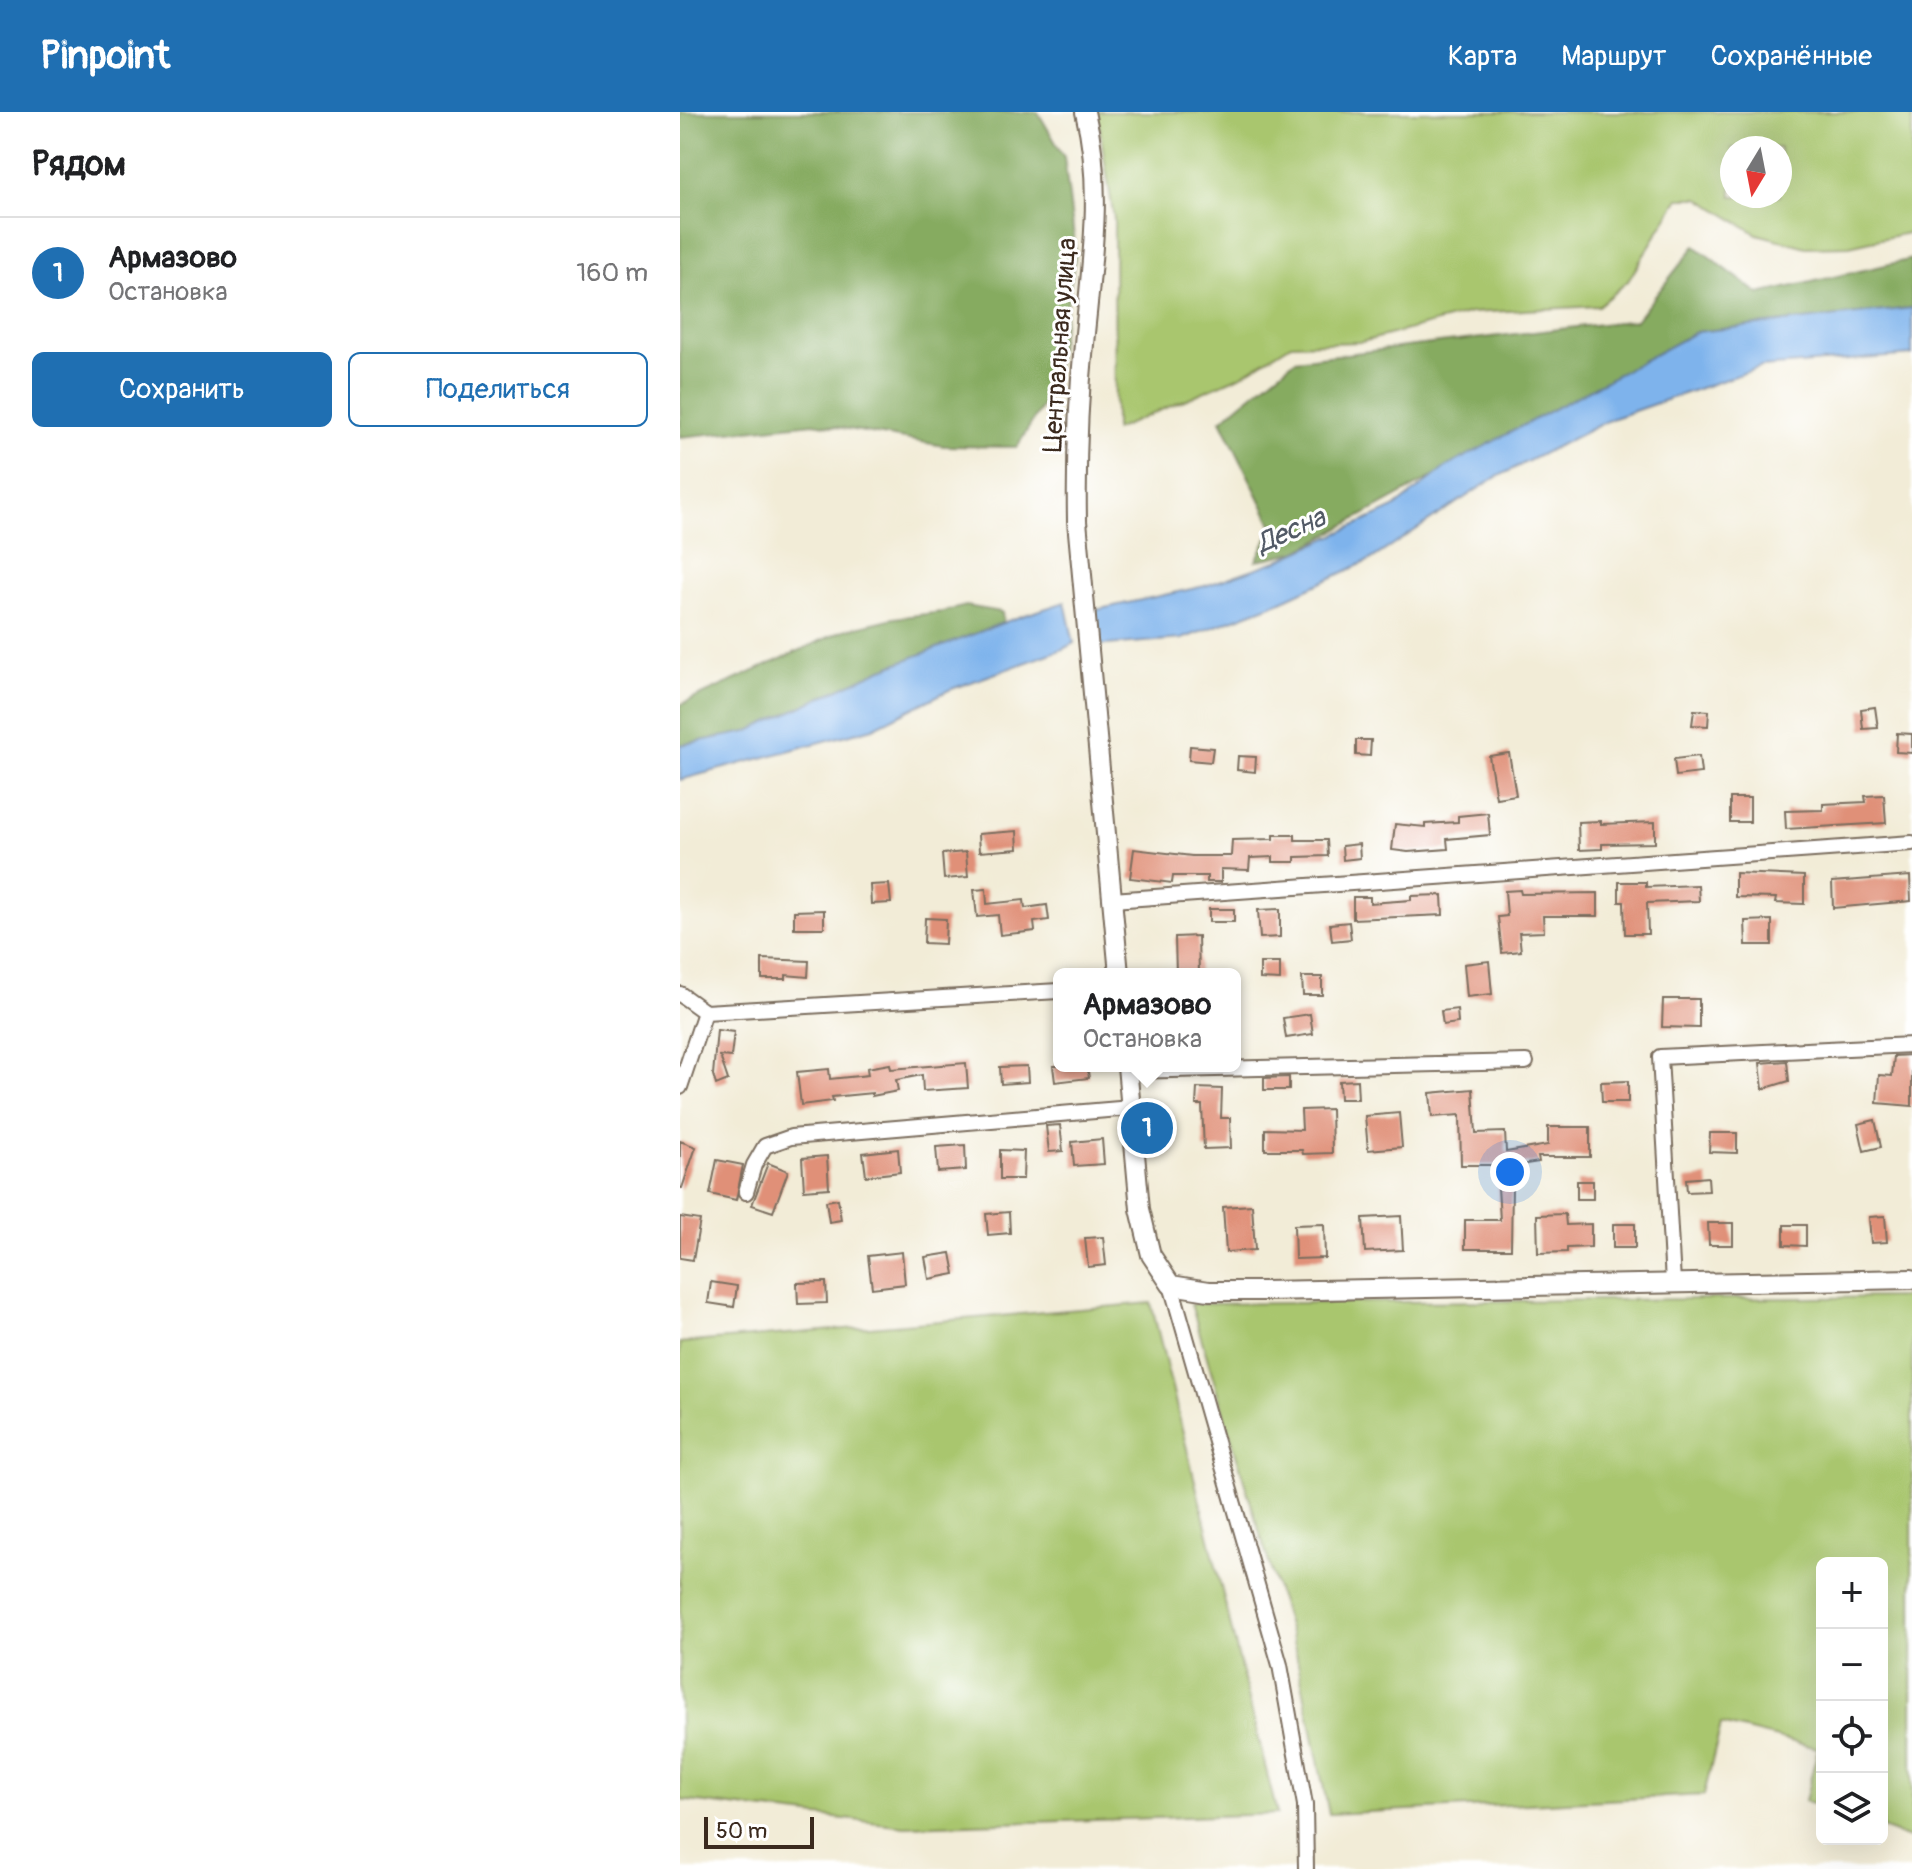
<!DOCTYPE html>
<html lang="ru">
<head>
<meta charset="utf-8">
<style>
	body { margin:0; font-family:Pangolin,sans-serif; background:#f2f2f2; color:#202124 }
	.controls { position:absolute; right:24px; bottom:24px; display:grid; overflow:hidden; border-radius:12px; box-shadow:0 8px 32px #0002 }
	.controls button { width:72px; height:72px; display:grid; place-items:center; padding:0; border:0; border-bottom:2px solid #e0e0e0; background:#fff; color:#202124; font:40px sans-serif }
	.compass { position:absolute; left:1040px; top:24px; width:72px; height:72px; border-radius:50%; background:#fff; box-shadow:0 8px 32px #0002; rotate:190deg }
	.scale { position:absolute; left:24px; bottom:20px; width:110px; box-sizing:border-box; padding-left:8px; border:4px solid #3b2a1e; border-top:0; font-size:22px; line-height:28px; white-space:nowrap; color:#3b2a1e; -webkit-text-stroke:6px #fff; paint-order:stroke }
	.you { position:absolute; left:830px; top:1060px; width:28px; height:28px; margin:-20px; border:6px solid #fff; border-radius:50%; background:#1a73e8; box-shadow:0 0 0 12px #1a73e833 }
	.badge { display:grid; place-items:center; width:52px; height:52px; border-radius:50%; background:#1f6fb2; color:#fff; font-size:26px; font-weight:700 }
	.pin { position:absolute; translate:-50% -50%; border:4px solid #fff; box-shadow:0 2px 8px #0006 }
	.popup { position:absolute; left:373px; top:856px; width:188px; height:104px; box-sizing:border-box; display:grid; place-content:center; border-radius:12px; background:#fff; filter:drop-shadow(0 2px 6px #0005); font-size:26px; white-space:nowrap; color:#757577 }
	.popup b { font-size:30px; color:#202124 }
	.popup::after { content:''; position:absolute; left:50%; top:100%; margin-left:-16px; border:16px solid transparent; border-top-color:#fff }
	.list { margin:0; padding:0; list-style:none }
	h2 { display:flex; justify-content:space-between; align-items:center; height:104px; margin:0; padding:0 32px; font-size:34px }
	h2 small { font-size:26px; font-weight:400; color:#757577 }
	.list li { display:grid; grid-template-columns:52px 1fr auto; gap:24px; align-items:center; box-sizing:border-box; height:112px; padding:0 32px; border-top:2px solid #e0e0e0 }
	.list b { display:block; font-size:30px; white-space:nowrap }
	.list p { margin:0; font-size:26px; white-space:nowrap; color:#757577 }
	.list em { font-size:26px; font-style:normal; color:#757577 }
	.actions { display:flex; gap:16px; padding:24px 32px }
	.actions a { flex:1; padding:18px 0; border:2px solid #1f6fb2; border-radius:12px; text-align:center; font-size:28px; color:#1f6fb2 }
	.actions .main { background:#1f6fb2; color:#fff }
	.icon { flex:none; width:44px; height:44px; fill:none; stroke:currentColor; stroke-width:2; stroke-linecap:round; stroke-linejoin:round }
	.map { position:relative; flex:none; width:1232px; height:1757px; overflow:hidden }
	header { display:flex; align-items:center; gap:48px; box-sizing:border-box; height:112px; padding:0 40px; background:#1f6fb2; color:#fff }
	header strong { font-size:38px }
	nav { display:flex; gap:44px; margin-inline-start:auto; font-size:28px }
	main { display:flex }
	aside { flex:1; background:#fff }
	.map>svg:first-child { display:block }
	.green { fill:#a9c66e; stroke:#727846; stroke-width:2; fill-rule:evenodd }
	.forest { fill:#86ab61; stroke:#606a40; stroke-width:2 }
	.water { fill:#7eb3ec; stroke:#5c6e85; stroke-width:2 }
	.building { fill:#e09078 }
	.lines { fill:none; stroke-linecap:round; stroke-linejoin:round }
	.minor-casing { stroke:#7b6e5f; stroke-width:18 }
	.tertiary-casing { stroke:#7b6e5f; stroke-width:22 }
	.minor { stroke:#fff; stroke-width:14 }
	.tertiary { stroke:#fff; stroke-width:18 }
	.labels { text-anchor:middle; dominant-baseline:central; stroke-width:6; stroke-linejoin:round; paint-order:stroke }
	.street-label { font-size:26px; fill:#3b2a1e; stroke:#fff }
	.water-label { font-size:28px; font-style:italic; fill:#525a66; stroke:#fff }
</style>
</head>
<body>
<header>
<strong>Pinpoint</strong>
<nav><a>Карта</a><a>Маршрут</a><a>Сохранённые</a></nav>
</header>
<main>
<aside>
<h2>Рядом<small></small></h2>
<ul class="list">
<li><span class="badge">1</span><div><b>Армазово</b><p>Остановка</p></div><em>160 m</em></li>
</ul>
<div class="actions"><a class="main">Сохранить</a><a>Поделиться</a></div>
</aside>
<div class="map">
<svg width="1232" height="1757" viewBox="0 0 1232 1757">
	<rect width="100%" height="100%" fill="#fff"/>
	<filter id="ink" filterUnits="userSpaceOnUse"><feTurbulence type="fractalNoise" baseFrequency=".0125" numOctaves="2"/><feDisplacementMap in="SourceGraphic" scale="16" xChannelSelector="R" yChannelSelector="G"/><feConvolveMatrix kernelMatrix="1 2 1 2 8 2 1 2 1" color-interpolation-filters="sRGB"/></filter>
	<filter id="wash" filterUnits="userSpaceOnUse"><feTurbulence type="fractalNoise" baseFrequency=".006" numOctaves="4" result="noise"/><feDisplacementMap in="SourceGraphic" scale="32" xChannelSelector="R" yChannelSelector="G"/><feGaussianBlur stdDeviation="1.8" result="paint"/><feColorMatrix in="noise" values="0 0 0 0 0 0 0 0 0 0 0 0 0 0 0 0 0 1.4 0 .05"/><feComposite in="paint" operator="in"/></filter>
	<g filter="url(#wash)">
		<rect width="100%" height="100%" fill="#f2ecd7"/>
		<path class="green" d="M 417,0 L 1232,0 L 1232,120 L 1169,134 L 1126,135 L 1077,122 L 1019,86 L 999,86 L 948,169 L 918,194 L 791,201 L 682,230 L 611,232 L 560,264 L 435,318 L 434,107 ZM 1052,36 L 1100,36 L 1100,84 L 1052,84 Z
			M 1232,1185 L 1232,1727 L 1202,1716 L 1202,1451 L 1142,1451 L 1142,1695 L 1125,1689 L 1138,1636 L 1041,1612 L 1024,1683 L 649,1702 L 616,1541 L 511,1192 Z
			M 471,1191 L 597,1702 L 225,1714 L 0,1688 L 0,1231 Z"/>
		<path class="forest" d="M 0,0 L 358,0 L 384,45 L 396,141 L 372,277 L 337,335 L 264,334 L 134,311 L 0,325 Z
			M 1015,134 L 1079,182 L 1232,147 L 1232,196 L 1016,220 L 618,439 L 576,449 L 593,414 L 541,308 L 615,248 L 956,208 Z
			M 286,494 L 322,500 L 323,511 L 200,558 L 67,620 L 0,633 L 0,593 L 164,518 L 214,506 L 262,500 Z"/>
		<path class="water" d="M 1232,196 L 1232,243 L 1081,255 L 931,307 L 813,367 L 690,448 L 599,490 L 502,527 L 414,534 L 411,499 L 525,474 L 597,449 L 714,396 L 766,355 L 1016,220 Z
			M 385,490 L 394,531 L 383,537 L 269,578 L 193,616 L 0,668 L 0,633 L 67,620 L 200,558 L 333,507 Z"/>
		<g id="blocks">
			<path class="building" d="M 1195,595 L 1198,616 L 1183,617 L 1181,597 Z
				M 1014,598 L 1029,599 L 1028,614 L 1012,613 Z
				M 1217,621 L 1232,622 L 1232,641 L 1216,640 Z
				M 676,628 L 691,628 L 690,644 L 676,643 Z
				M 510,634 L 533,636 L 531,650 L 509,648 Z
				M 829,641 L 836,683 L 816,686 L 809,644 Z
				M 558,644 L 576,645 L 575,660 L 557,658 Z
				M 1019,644 L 1021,661 L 996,664 L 994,647 Z
				M 1204,683 L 1206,711 L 1106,717 L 1105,699 L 1143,698 L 1143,692 L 1186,690 L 1185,684 Z
				M 1050,686 L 1070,686 L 1070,710 L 1050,710 Z
				M 808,701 L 810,723 L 767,727 L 768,737 L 728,740 L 712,738 L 715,712 L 745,715 L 745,712 L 778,710 L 778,704 Z
				M 921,709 L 921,712 L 975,710 L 975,731 L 922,732 L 922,737 L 899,738 L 898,710 Z
				M 337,719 L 338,737 L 299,740 L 298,722 Z
				M 593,723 L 615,723 L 615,728 L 647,728 L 648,744 L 615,745 L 615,750 L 593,750 L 593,745 L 570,746 L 569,758 L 541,757 L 541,770 L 527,770 L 527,764 L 493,764 L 492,771 L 450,766 L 454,737 L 512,744 L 551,744 L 552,728 L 593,727 Z
				M 679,732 L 680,746 L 663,748 L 662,734 Z
				M 286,740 L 288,765 L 264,767 L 262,742 Z
				M 1055,761 L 1124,764 L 1124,792 L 1095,791 L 1096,786 L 1055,785 Z
				M 1230,764 L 1231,789 L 1153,796 L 1152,770 Z
				M 939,770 L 966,770 L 966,775 L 1018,773 L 1019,789 L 967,791 L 968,822 L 945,822 L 944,790 L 939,790 Z
				M 209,772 L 211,791 L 191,792 L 190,773 Z
				M 306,777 L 307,792 L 344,788 L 345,796 L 367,793 L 369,808 L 354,810 L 355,819 L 320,823 L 318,803 L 297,805 L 294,778 Z
				M 840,778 L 841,782 L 918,781 L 918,804 L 863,804 L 864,820 L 839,821 L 841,839 L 822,841 L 818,805 L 827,804 L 825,779 Z
				M 762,783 L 763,803 L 673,807 L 673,785 L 690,785 L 690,791 L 731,788 L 731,784 Z
				M 529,797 L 554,797 L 554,810 L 529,810 Z
				M 600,797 L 600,825 L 580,826 L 578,798 Z
				M 144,798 L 144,816 L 114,816 L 114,799 Z
				M 245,806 L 266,807 L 265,832 L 244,831 Z
				M 1092,808 L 1092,833 L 1066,833 L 1065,809 Z
				M 669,810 L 671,827 L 652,829 L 650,812 Z
				M 518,824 L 519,862 L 496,862 L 495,825 Z
				M 82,847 L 129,849 L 128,865 L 106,863 L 106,867 L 82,867 Z
				M 809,849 L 812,882 L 787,885 L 784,852 Z
				M 580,851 L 600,851 L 600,868 L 580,867 Z
				M 622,865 L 642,865 L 642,883 L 623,883 Z
				M 983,887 L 1019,887 L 1019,916 L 982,915 Z
				M 777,897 L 778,911 L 763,913 L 761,899 Z
				M 630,902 L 633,922 L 606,926 L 603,906 Z
				M 37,918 L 54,920 L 51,945 L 40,944 L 48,968 L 36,973 L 33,963 Z
				M 1232,943 L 1232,994 L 1197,991 L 1199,963 L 1212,964 L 1214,944 Z
				M 1107,949 L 1109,969 L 1083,977 L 1080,951 Z
				M 286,951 L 288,976 L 243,979 L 242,963 L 216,968 L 218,979 L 192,984 L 192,981 L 152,985 L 153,989 L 121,993 L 117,960 L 149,957 L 150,967 L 188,963 L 187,956 L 210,952 L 211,957 Z
				M 347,954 L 348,970 L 321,972 L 320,955 Z
				M 373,954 L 407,954 L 409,966 L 375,970 Z
				M 609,965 L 609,978 L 584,978 L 584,966 Z
				M 677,968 L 678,987 L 660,987 L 659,969 Z
				M 948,969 L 948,990 L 922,990 L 921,970 Z
				M 517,976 L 542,977 L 541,1006 L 550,1006 L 551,1036 L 524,1037 L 522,993 L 516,993 Z
				M 793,977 L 796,1021 L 825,1020 L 826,1040 L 868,1033 L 868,1015 L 910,1015 L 910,1045 L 858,1045 L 859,1050 L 840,1053 L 781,1053 L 780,1003 L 752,1005 L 750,981 Z
				M 651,997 L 652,1041 L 623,1042 L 622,1038 L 585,1038 L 585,1017 L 622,1018 L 621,998 Z
				M 719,1001 L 722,1035 L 688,1038 L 685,1004 Z
				M 1195,1008 L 1201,1035 L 1184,1039 L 1178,1012 Z
				M 380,1013 L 383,1039 L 369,1040 L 366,1014 Z
				M 1030,1021 L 1057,1021 L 1057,1041 L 1029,1040 Z
				M 422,1027 L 424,1052 L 394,1054 L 392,1030 Z
				M 0,1029 L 16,1035 L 2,1076 L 0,1076 Z
				M 285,1033 L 286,1058 L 258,1060 L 256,1035 Z
				M 218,1037 L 220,1060 L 186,1064 L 183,1041 Z
				M 320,1038 L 344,1039 L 343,1067 L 320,1067 Z
				M 147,1044 L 149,1076 L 124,1078 L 122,1046 Z
				M 37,1048 L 63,1053 L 56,1088 L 30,1082 Z
				M 88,1051 L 108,1059 L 93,1100 L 72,1093 Z
				M 1028,1065 L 1029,1079 L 1007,1080 L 1006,1067 Z
				M 897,1069 L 913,1069 L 913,1087 L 897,1087 Z
				M 832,1074 L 831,1137 L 785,1137 L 785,1108 L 820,1108 L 818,1075 Z
				M 158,1087 L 161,1108 L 149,1110 L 146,1089 Z
				M 572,1093 L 575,1138 L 546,1140 L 543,1095 Z
				M 329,1100 L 330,1121 L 308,1123 L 306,1102 Z
				M 885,1102 L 886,1113 L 911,1112 L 911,1135 L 887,1136 L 887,1140 L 858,1141 L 857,1103 Z
				M 721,1104 L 723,1138 L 685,1140 L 683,1106 Z
				M 1205,1104 L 1207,1130 L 1191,1131 L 1189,1105 Z
				M 0,1105 L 20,1108 L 13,1148 L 0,1146 Z
				M 1028,1111 L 1053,1111 L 1053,1133 L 1029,1133 Z
				M 644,1112 L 645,1146 L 615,1147 L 614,1113 Z
				M 933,1112 L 955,1112 L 955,1136 L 933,1136 Z
				M 1104,1113 L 1126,1113 L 1126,1134 L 1104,1133 Z
				M 423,1125 L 426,1153 L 408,1155 L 405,1126 Z
				M 222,1140 L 225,1172 L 192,1176 L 188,1144 Z
				M 271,1141 L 275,1162 L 249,1167 L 245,1145 Z
				M 31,1170 L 57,1174 L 54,1195 L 28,1191 Z
				M 146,1170 L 147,1191 L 118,1192 L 117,1171 Z"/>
		</g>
	</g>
	<g filter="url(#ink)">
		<use href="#blocks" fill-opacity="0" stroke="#7b6e5f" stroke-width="2"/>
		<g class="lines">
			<g class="minor-casing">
				<path id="minor" d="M 432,788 L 1232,731
					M 0,882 L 25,900
					M 448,959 L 846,950
					M 0,975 L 25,900 L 379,879
					M 66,1080 L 74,1053 L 85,1034 L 111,1025 L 451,996
					M 993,1170 L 980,945 L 1232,933
					M 491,1173 L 600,1553 L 625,1693 L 626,1757"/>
			</g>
			<g class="tertiary-casing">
				<path id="tertiary" d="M 405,0 C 424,76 411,155 404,232 C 398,291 396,350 397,409 L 439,862
					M 447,954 L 460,1097 L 471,1143 L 491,1173 L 529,1179 L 583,1179 L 1232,1167"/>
			</g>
			<use href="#minor" class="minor"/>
			<use href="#tertiary" class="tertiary"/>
		</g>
	</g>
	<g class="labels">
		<g class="street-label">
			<text transform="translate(380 233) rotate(-86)">Центральная улица</text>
		</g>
		<g class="water-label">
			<text transform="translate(611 419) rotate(-24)">Десна</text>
		</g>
	</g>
</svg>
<div class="controls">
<button>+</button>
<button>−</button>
<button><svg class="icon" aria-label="locate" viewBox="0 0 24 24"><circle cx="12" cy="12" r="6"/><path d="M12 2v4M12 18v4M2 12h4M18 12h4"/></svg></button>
<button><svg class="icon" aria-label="layers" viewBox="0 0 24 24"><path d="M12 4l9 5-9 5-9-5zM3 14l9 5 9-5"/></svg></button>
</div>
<svg class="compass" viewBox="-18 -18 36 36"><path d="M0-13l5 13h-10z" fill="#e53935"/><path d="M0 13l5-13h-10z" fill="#757577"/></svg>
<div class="scale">50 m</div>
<div class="you"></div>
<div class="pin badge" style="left:467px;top:1016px">1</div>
<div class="popup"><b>Армазово</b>Остановка</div>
</div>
</main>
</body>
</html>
